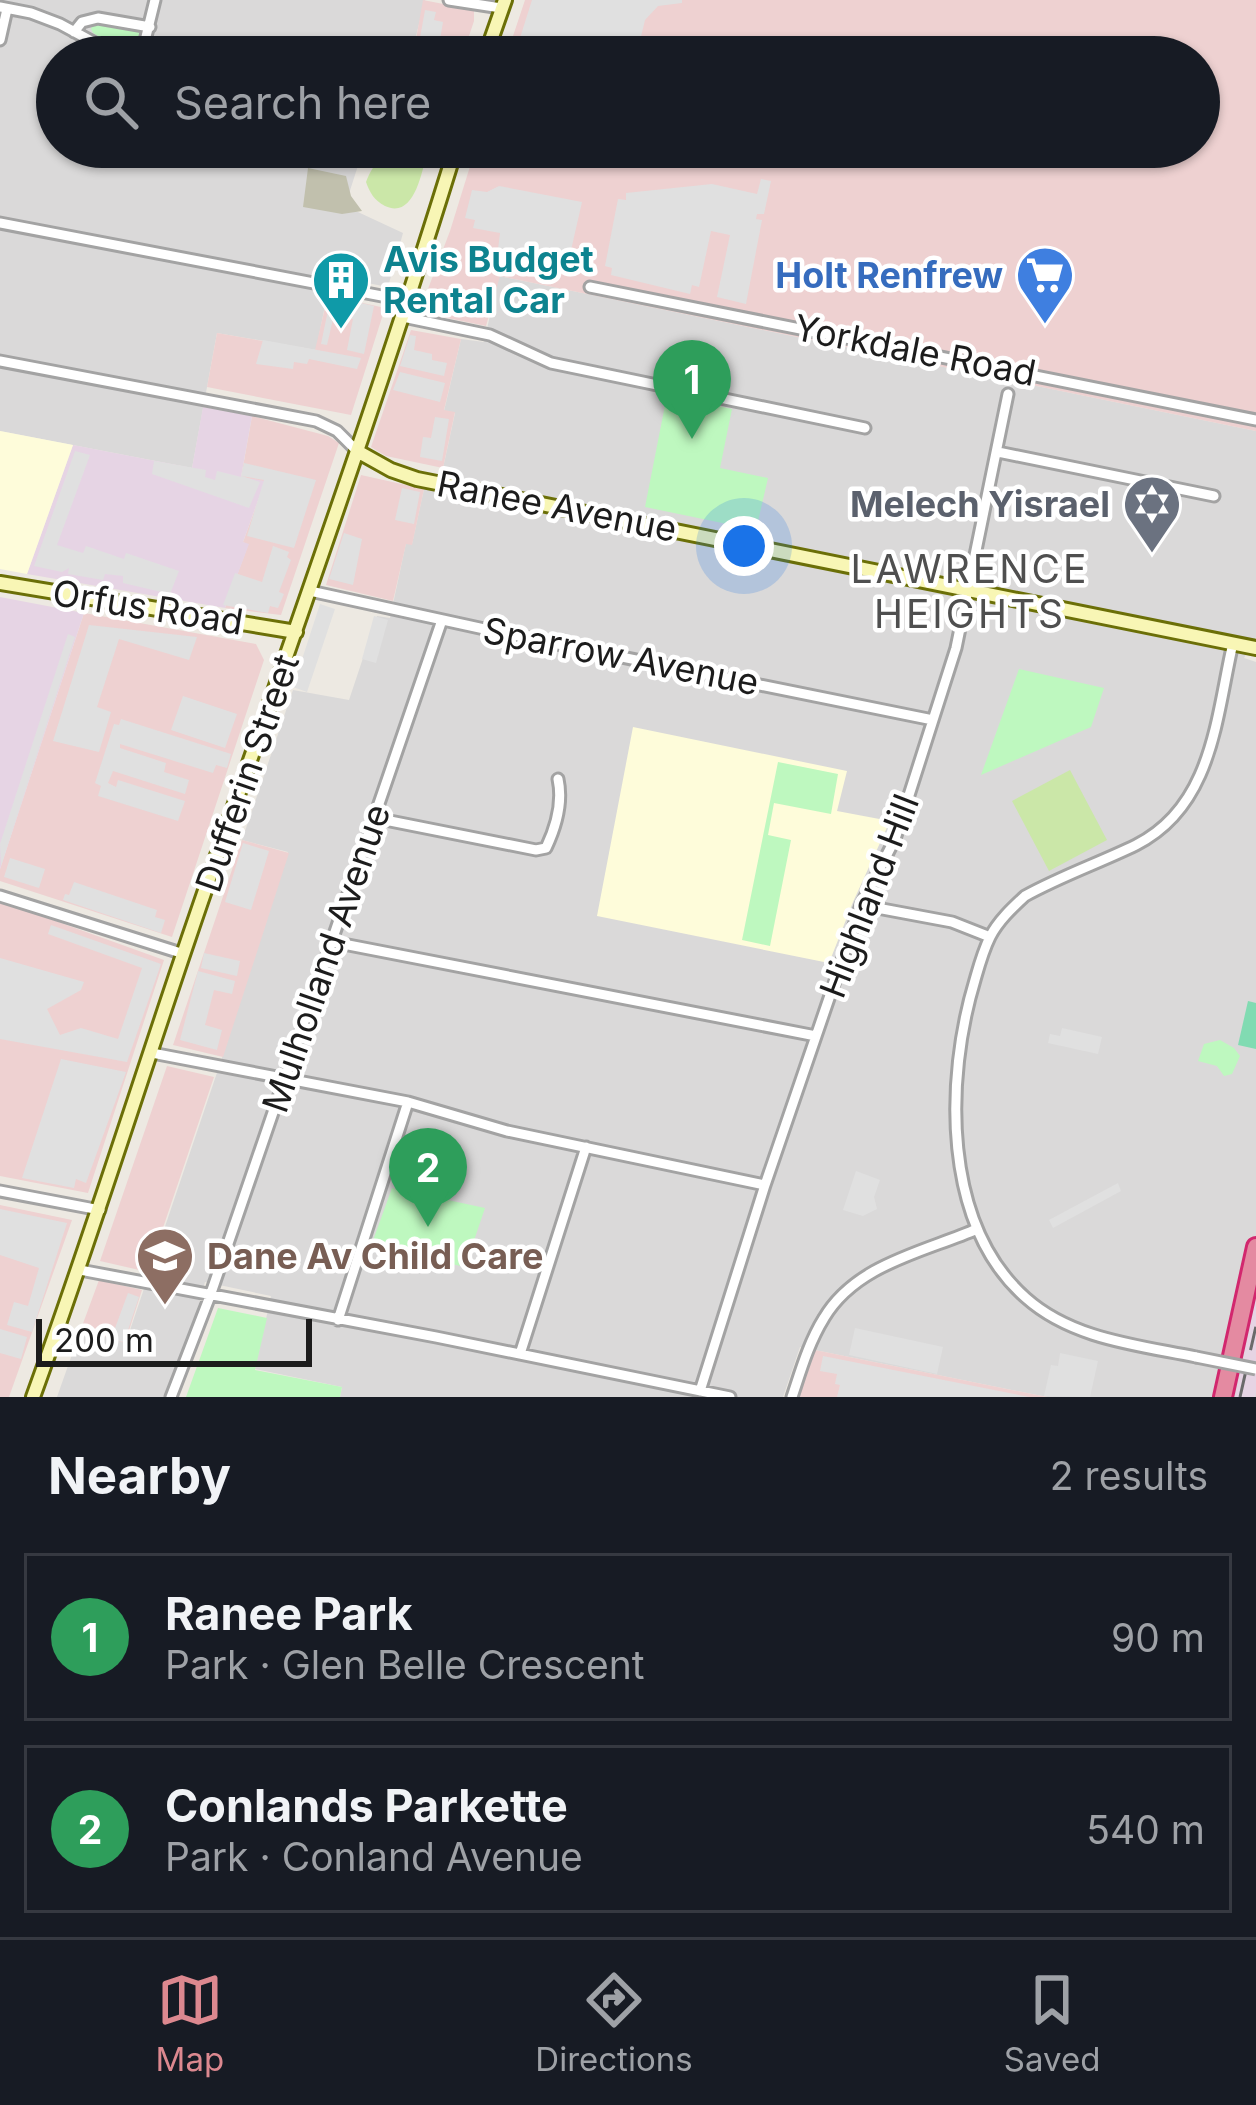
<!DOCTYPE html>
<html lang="en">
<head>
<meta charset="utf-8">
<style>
	body { margin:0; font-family:Inter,sans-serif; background:#20242c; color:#f1f3f6 }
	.scale { position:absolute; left:36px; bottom:30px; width:276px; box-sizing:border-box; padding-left:12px; border:6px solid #1c1c1c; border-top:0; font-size:33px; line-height:42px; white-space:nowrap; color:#1c1c1c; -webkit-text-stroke:9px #fff; paint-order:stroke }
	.you { position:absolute; left:744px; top:546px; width:42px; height:42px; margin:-30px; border:9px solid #fff; border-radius:50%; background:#1a73e8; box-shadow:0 0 0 18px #1a73e833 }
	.badge { display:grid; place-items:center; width:78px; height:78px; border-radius:50%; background:#dc888f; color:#fff; font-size:39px; font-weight:700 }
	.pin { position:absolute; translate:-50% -99px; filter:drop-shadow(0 3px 6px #0008) }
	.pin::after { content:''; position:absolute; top:63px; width:42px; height:36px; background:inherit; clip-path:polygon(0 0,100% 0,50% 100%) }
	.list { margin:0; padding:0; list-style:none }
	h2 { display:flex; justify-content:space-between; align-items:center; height:156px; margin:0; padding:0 48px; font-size:51px }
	h2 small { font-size:39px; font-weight:400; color:#9ea1a6 }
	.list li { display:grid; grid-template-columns:78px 1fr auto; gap:36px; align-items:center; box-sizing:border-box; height:168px; margin:0 24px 24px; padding:0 24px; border:3px solid #363941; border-radius:0px }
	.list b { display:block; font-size:45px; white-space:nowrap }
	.list p { margin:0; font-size:39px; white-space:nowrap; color:#9ea1a6 }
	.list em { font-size:39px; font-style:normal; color:#9ea1a6 }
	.icon { flex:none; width:66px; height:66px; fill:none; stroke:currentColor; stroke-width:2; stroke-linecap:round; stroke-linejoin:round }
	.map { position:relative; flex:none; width:1256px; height:1397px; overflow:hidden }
	.search { position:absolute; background:#171b24; box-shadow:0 3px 9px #0004; left:36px; right:36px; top:36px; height:132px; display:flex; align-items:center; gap:30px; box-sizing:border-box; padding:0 42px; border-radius:66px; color:#9ea1a6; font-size:45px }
	.sheet { height:540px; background:#171b24 }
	nav { display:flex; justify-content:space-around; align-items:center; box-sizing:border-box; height:168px; border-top:3px solid #363941; background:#171b24; font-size:33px; color:#9ea1a6 }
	nav a { display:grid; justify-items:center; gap:6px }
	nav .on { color:#dc888f }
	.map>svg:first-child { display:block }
	.residential { fill:#dad9d9 }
	.commercial { fill:#eed1d1 }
	.industrial { fill:#e6d4e4 }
	.education { fill:#fefcda }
	.construction { fill:#c1c0ad }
	.grass { fill:#cbe7a8 }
	.park { fill:#bef8bf }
	.pitch { fill:#81dbb2 }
	.parking { fill:#e0e0e0 }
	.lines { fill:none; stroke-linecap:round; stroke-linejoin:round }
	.street-casing { stroke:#a3a3a3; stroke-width:15 }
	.secondary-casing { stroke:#6b6f07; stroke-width:18 }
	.highway-casing { stroke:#d2276e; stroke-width:22 }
	.street { stroke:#fff; stroke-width:9 }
	.secondary { stroke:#f8f6b5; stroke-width:12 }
	.highway { stroke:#e48aa1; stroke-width:16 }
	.rail { stroke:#6a6a6a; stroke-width:3; stroke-dasharray:24 24; stroke-linecap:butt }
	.street-bridge-casing { stroke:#a3a3a3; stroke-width:15; stroke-linecap:butt }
	.street-bridge { stroke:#fff; stroke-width:9 }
	.labels { text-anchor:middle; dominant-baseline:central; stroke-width:9; stroke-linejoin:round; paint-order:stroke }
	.culture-label { font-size:36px; font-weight:bold; fill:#0d838f; stroke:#fff; text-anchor:start }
	.shop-label { font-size:36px; font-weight:bold; fill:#366cbe; stroke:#fff; text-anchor:end }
	.street-label { font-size:36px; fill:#1c1c1c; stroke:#fff }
	.worship-label { font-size:36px; font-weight:bold; fill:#5b616d; stroke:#fff; text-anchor:end }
	.education-label { font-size:36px; font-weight:bold; fill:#785e54; stroke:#fff; text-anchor:start }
	.neighbourhood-label { font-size:39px; letter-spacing:3px; fill:#4f4f4f; stroke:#fff }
</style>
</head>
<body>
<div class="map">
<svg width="1256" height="1397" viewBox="0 0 1256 1397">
	<rect width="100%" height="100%" fill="#ede9e2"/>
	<path class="residential" d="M 0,0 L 425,0 L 413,48 L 388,43 L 385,57 L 57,57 L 57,147 L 364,147 L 345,206 L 403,233 L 388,287 L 331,276 L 316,350 L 217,333 L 192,468 L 0,431 Z
		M 499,276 L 1256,431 L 1256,637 L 1244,658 L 1256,662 L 1256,1397 L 1047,1397 L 800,1347 L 783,1397 L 340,1397 L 342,1387 L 255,1369 L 271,1296 L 205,1282 L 173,1397 L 57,1397 L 81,1329 L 126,1342 L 224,1052 L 288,852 L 242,840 L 293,690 L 349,700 L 377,616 L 390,618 L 406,543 L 412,544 L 424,489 L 438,489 L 443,468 L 455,413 L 444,411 L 461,339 L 484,342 Z"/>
	<path class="commercial" d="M 423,0 L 474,10 L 474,21 L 462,57 L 387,57 L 389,45 L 414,50 Z
		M 525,0 L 1256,0 L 1256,431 L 500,276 L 486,326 L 423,313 L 420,310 L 450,231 L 476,147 L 1199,147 L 1199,57 L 506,57 Z
		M 328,295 L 385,308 L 351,415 L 207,387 L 217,333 L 315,350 Z
		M 411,330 L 461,339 L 444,410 L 455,412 L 443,468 L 386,456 L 371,447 Z
		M 252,416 L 328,436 L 339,443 L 281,615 L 225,608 L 248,545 L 243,542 L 265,482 L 241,478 Z
		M 361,475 L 424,489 L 412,545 L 406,544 L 393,601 L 326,585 Z
		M 84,613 L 256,644 L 264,660 L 172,937 L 0,881 L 0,869 Z
		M 242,840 L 289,853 L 223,1057 L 173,1045 Z
		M 0,901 L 164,960 L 88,1193 L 0,1176 Z
		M 167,1066 L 214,1077 L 148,1272 L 100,1261 Z
		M 0,1205 L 72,1220 L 9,1397 L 0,1397 Z
		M 99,1280 L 142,1290 L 125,1343 L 81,1329 Z
		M 815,1350 L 1047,1397 L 799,1397 Z"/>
	<path class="industrial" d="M 203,407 L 252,416 L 241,477 L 265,481 L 243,542 L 249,544 L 225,608 L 27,574 L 73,445 L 192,468 Z
		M 0,597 L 84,613 L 0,869 Z
		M 1256,1298 L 1256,1392 L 1255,1397 L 1235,1397 Z"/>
	<path class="education" d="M 0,431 L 73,445 L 27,574 L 0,569 Z
		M 633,727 L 847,771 L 837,811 L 890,821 L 853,902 L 829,963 L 597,916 Z"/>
	<path class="construction" d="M 308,168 L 346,176 L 351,196 L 362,211 L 342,214 L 303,207 Z"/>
	<path class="grass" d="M 397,152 L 426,157 C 421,176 413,219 385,206 C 374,200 370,193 366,182 C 373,165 379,157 397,152 Z
		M 1070,770 L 1107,840 L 1049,871 L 1012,801 Z"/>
	<path class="park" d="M 99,21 L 139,30 L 143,36 L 139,51 L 128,54 L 93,33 L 91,29 L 93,23 Z
		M 667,395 L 732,409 L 720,468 L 768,478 L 756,530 L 645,507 Z
		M 1019,669 L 1104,688 L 1091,727 L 981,775 Z
		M 778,762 L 838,774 L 831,814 L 774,803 L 768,835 L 791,840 L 770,946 L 742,940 Z
		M 1220,1040 L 1234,1048 L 1240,1056 L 1232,1074 L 1224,1076 L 1217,1066 L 1198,1061 L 1204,1044 Z
		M 392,1188 L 485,1208 L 465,1267 L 371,1246 Z
		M 218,1308 L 267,1318 L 255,1370 L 342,1387 L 340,1397 L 186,1397 Z"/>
	<path class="pitch" d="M 1248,1001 L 1256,1003 L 1256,1049 L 1238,1045 Z"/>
	<path class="parking" d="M 532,0 L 682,0 L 682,3 L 658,6 L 645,20 L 636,57 L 514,57 Z
		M 425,10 L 436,12 L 434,20 L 443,22 L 438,52 L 418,49 Z
		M 524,147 L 609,147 L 604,165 L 544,156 Z
		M 761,179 L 771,181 L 764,214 L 757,214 L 756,219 L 762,220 L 746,304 L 717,297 L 730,235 L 711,231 L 699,287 L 692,285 L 690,294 L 611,275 L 612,268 L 605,266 L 618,199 L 626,200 L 626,193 L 712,184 L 757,194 Z
		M 499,186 L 582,202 L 566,272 L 507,259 L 508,252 L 498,249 L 500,233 L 473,228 L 475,220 L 465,218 L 472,190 L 487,192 Z
		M 331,296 L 374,306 L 364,354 L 347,350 L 353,319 L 334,315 L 327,345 L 321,344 Z
		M 410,335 L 416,336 L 414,350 L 432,354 L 432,360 L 447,363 L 444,376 L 400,366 Z
		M 263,340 L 361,358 L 357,369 L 309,359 L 307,364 L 294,362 L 293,369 L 256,364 Z
		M 400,372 L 445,383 L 440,402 L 393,390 Z
		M 435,417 L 449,419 L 442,461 L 420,457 L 423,437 L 431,438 Z
		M 75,451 L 90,455 L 57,545 L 83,553 L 86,546 L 124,559 L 126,553 L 179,571 L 170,594 L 123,583 L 123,576 L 105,574 L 103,580 L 68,574 L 69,568 L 62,572 L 34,566 Z
		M 154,461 L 206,470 L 205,477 L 215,480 L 217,471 L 241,477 L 244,463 L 316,480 L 294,548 L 247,536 L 264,480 L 242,476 L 260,482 L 249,508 L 152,474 Z
		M 402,488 L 420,492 L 414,524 L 395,520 Z
		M 344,533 L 362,539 L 353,585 L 329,579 Z
		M 273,546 L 289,552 L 287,557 L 291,560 L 279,592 L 284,594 L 278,608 L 270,606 L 268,613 L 223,605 L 235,573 L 262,582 Z
		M 320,604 L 335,609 L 307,692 L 293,687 Z
		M 374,616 L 388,620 L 376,663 L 362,659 Z
		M 89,625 L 197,637 L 189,660 L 119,639 L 97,707 L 111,712 L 99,752 L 53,741 Z
		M 68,634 L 75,637 L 1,866 L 0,844 Z
		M 183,696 L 237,714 L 225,748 L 171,730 Z
		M 121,719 L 231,754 L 227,768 L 216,765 L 213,773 L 120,744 L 120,748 L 166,763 L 164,772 L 189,780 L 185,794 L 113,771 L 108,783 L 116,787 L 118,780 L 185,801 L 178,821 L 98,796 L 101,786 L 95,783 L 114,724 L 119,725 Z
		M 243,843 L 269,851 L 251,910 L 225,902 Z
		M 10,858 L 45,869 L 39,888 L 4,877 Z
		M 74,882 L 157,910 L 155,917 L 165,920 L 161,933 L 63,900 L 65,894 L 69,895 Z
		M 51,925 L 161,964 L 127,1062 L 0,1039 L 0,958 L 84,982 L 81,990 L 47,1009 L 60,1035 L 81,1028 L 118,1039 L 142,968 L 48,934 Z
		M 204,953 L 240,961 L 237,976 L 201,968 Z
		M 198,971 L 235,981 L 232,994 L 214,990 L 205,1025 L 222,1030 L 217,1050 L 180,1040 Z
		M 1062,1028 L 1102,1037 L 1098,1054 L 1048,1043 L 1050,1034 L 1060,1036 Z
		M 61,1059 L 126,1072 L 86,1183 L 76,1179 L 74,1188 L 22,1178 Z
		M 856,1171 L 880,1180 L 874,1197 L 877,1209 L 863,1216 L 843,1210 Z
		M 1118,1183 L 1121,1191 L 1053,1228 L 1049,1220 Z
		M 0,1209 L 67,1223 L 32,1332 L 7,1325 L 14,1302 L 28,1306 L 39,1268 L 0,1255 Z
		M 128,1293 L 139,1297 L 124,1342 L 111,1339 Z
		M 855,1328 L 943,1347 L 937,1374 L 849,1355 Z
		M 0,1329 L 27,1337 L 21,1359 L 0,1353 Z
		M 1060,1353 L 1098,1361 L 1090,1397 L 1044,1396 L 1051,1365 L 1058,1366 Z
		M 823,1356 L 1029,1397 L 837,1397 L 840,1385 L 835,1384 L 837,1374 L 820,1371 Z"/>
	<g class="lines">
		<g class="street-casing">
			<path id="street" d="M 449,0 L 501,8
				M 0,7 L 31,13 L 60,24 L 121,57
				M 74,32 L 82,22 L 98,18 L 150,27
				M 0,40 L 7,9
				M 141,57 L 155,0
				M 0,223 L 408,301
				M 590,287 L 1256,420
				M 403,317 L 490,335 L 551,363 L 865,428
				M 0,361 L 316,421 L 337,431 L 357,451
				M 998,452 L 1214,496
				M 310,591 L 498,632 L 933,720
				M 375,818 L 536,850 L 546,848 C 556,827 563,802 558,779
				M 0,896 L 184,954
				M 861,905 L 952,922 L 990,937
				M 333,942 L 816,1036
				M 152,1053 L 408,1102 L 507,1131 L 765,1185
				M 0,1191 L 100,1210
				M 80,1270 L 436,1337 L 730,1397
				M 338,1320 L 408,1102
				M 520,1354 L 586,1147
				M 1196,1357 C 1137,1345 1072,1339 1026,1298 C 942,1224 945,1079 975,980 C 979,966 983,951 990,937 C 998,921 1012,908 1025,896 C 1061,876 1099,863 1136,845 C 1213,806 1216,717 1233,643
				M 700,1391 L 765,1185 L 861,905 L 895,839 L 956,648 L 1008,394
				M 171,1397 L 210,1296 L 442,620
				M 792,1397 C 801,1370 809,1342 824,1318 C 856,1264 924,1252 977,1229"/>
		</g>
		<g class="secondary-casing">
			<path id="secondary" d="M 485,57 L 505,0
				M 357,451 L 391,470 L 417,479 L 1256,648
				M 0,583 L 296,632
				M 33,1397 C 88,1246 136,1093 188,940 C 278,676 374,414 456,147"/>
		</g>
		<g class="highway-casing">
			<path id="highway" d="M 1223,1397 L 1256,1247"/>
		</g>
		<use href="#street" class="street"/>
		<use href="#secondary" class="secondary"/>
		<use href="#highway" class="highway"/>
		<path class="rail" d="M 1240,1397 L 1256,1326"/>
		<g class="street-bridge-casing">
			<path id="street-bridge" d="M 1196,1357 L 1256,1369"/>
		</g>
		<use href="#street-bridge" class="street-bridge"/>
	</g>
	<defs>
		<g id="supermarket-pin" transform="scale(3)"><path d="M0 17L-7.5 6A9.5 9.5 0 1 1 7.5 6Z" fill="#3f7fe0" stroke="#fff"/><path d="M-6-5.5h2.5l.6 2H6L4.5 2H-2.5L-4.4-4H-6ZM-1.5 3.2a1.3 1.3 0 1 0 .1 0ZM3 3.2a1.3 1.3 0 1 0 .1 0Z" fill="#fff"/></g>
		<g id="building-pin" transform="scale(3)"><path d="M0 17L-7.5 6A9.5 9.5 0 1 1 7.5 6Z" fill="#0f9aa8" stroke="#fff"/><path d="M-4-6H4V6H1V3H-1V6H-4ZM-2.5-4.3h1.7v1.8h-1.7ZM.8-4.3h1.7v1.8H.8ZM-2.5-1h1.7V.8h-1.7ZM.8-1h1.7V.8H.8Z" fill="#fff"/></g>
		<g id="synagogue-pin" transform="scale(3)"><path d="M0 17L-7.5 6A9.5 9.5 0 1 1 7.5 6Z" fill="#6b7280" stroke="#fff"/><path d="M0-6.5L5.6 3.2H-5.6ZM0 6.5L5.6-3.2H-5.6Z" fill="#fff"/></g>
		<g id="school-pin" transform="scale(3)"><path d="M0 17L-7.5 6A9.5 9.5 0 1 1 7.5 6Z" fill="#8d6e63" stroke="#fff"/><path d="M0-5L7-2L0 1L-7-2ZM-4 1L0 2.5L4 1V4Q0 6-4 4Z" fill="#fff"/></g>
	</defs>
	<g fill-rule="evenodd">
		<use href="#supermarket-pin" x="1045" y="275"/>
		<use href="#building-pin" x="341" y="280"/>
		<use href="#synagogue-pin" x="1152" y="504"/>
		<use href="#school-pin" x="165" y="1256"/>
	</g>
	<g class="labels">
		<g class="culture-label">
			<text x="383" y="259">Avis Budget<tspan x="383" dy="41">Rental Car</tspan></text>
		</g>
		<g class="shop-label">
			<text x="1003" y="275">Holt Renfrew</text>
		</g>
		<g class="street-label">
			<text transform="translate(915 350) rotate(11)">Yorkdale Road</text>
			<text transform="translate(557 506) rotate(11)">Ranee Avenue</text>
			<text transform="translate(148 607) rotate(9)">Orfus Road</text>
			<text transform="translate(621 656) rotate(11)">Sparrow Avenue</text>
			<text transform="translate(247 773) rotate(-71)">Dufferin Street</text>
			<text transform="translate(869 896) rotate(-69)">Highland Hill</text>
			<text transform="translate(326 958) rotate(-71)">Mulholland Avenue</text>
		</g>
		<g class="worship-label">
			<text x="1110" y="504">Melech Yisrael</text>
		</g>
		<g class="education-label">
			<text x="207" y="1256">Dane Av Child Care</text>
		</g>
		<g class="neighbourhood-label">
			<text x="970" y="568">LAWRENCE<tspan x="970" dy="45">HEIGHTS</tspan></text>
		</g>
	</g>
</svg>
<div class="scale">200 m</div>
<div class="you"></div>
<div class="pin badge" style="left:692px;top:439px;background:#2e9e5b">1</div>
<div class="pin badge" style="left:428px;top:1227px;background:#2e9e5b">2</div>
<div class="search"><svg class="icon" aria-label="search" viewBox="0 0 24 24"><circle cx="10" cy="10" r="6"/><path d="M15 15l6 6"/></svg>Search here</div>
</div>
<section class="sheet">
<h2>Nearby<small>2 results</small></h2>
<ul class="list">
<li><span class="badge" style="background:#2e9e5b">1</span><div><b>Ranee Park</b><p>Park · Glen Belle Crescent</p></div><em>90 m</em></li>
<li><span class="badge" style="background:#2e9e5b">2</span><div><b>Conlands Parkette</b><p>Park · Conland Avenue</p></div><em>540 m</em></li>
</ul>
</section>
<nav>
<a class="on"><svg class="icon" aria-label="map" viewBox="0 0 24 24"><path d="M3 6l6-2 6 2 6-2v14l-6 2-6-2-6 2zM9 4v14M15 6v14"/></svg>Map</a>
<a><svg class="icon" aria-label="directions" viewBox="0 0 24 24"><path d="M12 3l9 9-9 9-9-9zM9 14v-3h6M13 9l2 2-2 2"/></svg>Directions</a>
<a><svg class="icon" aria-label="saved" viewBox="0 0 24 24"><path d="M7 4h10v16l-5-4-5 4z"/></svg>Saved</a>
</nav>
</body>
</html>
